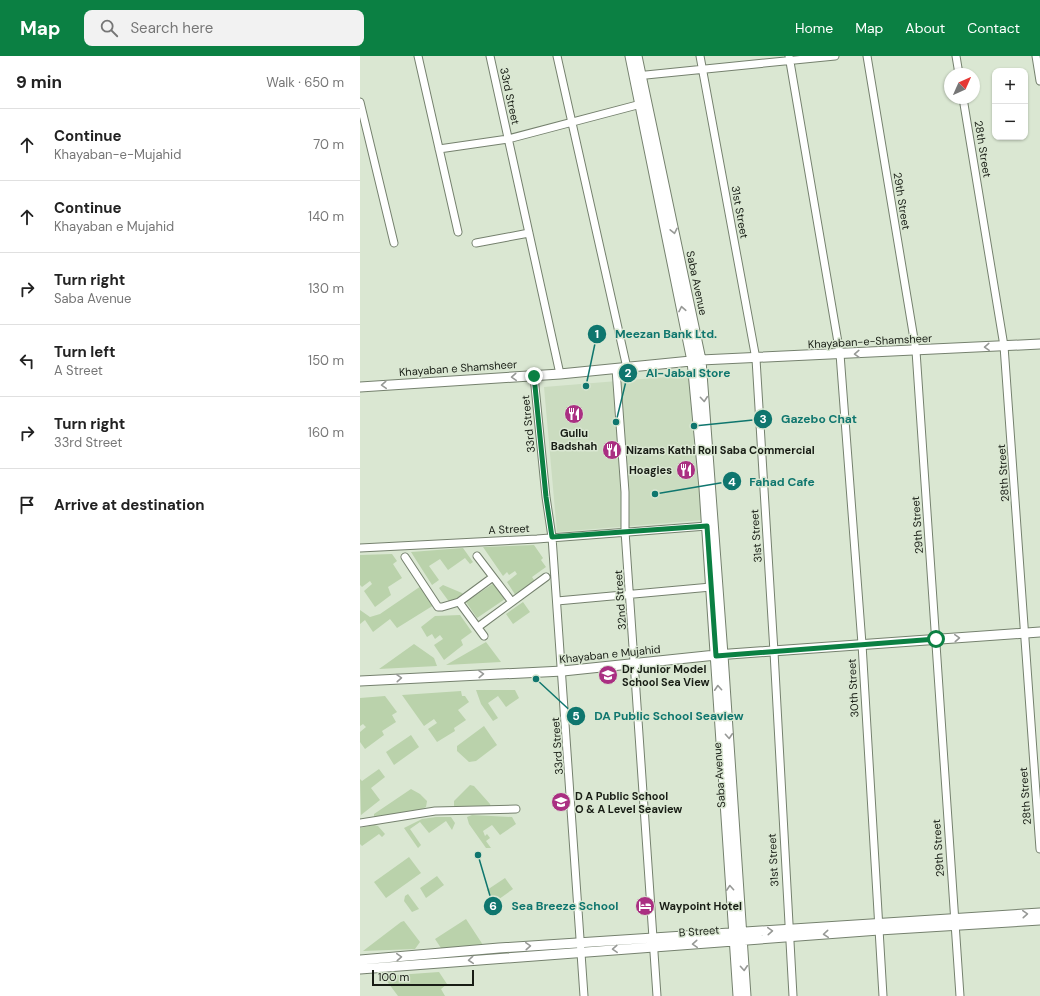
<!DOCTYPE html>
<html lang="en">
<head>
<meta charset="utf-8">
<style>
	body { margin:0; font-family:"DM Sans",sans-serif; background:#f2f2f2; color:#222 }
	.controls { position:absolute; right:12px; top:12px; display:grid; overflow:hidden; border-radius:8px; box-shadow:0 1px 3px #0004 }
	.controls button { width:36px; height:36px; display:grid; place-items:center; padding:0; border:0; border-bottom:1px solid #e0e0e0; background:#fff; color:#222; font:20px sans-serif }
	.compass { position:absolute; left:584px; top:12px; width:36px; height:36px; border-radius:50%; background:#fff; box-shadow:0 1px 3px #0004; rotate:45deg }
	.scale { position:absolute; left:12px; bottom:10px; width:102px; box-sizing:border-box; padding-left:4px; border:2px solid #181d15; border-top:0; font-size:11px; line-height:14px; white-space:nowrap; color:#181d15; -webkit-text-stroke:3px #dae7d2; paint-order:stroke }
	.stop { position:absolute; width:12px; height:12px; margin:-9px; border:3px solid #0b8043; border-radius:50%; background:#fff }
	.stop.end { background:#0b8043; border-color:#fff; box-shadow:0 1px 4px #0008 }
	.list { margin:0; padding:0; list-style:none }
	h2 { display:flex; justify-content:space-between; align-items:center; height:52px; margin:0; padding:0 16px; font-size:17px }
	h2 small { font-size:13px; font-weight:400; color:#767676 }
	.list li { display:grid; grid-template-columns:26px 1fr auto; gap:12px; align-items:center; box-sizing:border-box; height:72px; padding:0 16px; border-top:1px solid #e0e0e0 }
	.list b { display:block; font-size:15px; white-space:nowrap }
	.list p { margin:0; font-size:13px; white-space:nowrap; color:#767676 }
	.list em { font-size:13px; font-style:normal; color:#767676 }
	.icon { flex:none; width:22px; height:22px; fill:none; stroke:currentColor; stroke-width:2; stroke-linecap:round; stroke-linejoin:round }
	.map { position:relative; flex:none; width:680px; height:940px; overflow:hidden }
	header { display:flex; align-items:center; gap:24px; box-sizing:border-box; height:56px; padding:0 20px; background:#0b8043; color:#fff }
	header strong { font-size:19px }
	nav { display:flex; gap:22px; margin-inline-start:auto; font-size:14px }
	.search { width:280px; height:36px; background:#f2f2f2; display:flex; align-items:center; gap:10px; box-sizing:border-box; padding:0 14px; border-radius:8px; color:#767676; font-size:15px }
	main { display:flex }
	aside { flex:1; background:#fff }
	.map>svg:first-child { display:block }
	.built { fill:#cbdcc0 }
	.green { fill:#bad2ab }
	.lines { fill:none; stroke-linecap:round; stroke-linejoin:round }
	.street-casing { stroke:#75816e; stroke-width:9 }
	.secondary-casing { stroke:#75816e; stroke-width:11 }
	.street { stroke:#fff; stroke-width:7 }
	.secondary { stroke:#fff; stroke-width:9 }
	.oneway { stroke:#979996 }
	.route { stroke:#0b8043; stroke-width:5 }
	.labels { text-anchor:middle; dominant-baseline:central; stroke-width:3; stroke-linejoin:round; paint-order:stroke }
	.street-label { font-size:11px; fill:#181d15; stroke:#dae7d2 }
	.poi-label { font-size:11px; font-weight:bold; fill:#181d15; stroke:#dae7d2; text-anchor:start }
	.leader { fill:none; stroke:#0f766e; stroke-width:1.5 }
	.callout-dot { fill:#0f766e; stroke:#dae7d2; stroke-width:1.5 }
	.mark-label { font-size:12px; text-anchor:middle; font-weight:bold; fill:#fff }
	.callout-label { font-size:12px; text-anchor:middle; font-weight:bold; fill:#0f766e; stroke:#dae7d2; stroke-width:3; stroke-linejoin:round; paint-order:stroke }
</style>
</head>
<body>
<header>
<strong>Map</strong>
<div class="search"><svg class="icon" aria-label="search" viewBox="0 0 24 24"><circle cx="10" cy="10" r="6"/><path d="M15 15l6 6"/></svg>Search here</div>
<nav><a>Home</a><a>Map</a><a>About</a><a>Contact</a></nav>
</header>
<main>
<aside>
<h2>9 min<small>Walk · 650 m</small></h2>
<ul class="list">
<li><svg class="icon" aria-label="ahead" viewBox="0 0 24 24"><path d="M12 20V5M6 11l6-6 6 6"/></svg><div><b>Continue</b><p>Khayaban-e-Mujahid</p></div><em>70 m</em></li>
<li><svg class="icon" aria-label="ahead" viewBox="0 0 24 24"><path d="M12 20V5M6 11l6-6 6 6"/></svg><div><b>Continue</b><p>Khayaban e Mujahid</p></div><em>140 m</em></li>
<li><svg class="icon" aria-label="right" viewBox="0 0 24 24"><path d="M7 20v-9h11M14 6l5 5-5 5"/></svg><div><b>Turn right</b><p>Saba Avenue</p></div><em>130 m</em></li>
<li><svg class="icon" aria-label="left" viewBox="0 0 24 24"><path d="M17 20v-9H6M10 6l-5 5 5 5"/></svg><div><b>Turn left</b><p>A Street</p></div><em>150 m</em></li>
<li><svg class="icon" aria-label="right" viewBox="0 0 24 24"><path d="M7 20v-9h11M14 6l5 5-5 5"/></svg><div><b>Turn right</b><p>33rd Street</p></div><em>160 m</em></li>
<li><svg class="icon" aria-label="arrive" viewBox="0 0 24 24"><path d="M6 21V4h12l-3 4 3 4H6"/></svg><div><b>Arrive at destination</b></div></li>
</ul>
</aside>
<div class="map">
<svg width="680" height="940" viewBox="0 0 680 940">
	<rect width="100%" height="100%" fill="#dae7d2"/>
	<path class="built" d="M 331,319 L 344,464 L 197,476 L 184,331 Z"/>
	<path class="green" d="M 174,489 L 183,502 L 181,504 L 186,511 L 172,521 L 176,527 L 156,540 L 147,526 L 157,518 L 155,515 L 149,519 L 147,516 L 143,520 L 123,491 Z
		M 103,492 L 113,506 L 110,508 L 105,502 L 88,514 L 80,503 L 69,510 L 79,524 L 72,529 L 51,496 Z
		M 32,498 L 37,505 L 33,508 L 42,522 L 28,531 L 31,539 L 15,551 L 4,535 L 12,528 L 10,525 L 2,531 L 0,529 L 0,499 Z
		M 134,527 L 145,543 L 117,562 L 106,546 Z
		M 83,529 L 102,537 L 103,538 L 90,547 L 79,532 Z
		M 61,530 L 74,549 L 37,572 L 30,563 L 13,576 L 5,564 L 0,568 L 0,554 L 10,561 L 20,558 Z
		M 163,546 L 170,556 L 153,568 L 146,558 Z
		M 100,559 L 112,576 L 101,584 L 103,589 L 84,604 L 74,589 L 83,583 L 80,579 L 75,583 L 72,578 L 67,581 L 61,571 L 75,560 Z
		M 126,586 L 141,606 L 86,609 Z
		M 54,588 L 74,602 L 77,610 L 19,613 Z
		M 116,634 L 155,634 L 159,642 L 146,651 L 138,640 L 128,647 L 138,662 L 133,665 L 121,648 Z
		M 101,635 L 102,640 L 105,640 L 109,646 L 98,654 L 106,664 L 94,672 L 95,675 L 77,686 L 68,673 L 77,667 L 74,663 L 64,670 L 42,639 Z
		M 25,640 L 37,656 L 32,659 L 36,666 L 22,675 L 24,679 L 5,693 L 0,686 L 0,676 L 6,671 L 3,668 L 0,670 L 0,642 Z
		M 124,670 L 137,689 L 116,705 L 109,706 L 97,695 L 97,690 Z
		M 51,679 L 59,691 L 34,709 L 26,696 Z
		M 19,713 L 25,721 L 11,732 L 20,744 L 1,759 L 0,723 L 2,725 Z
		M 110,729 L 114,730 L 130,748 L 131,751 L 129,752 L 94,750 L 94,745 Z
		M 51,733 L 60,738 L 67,745 L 66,751 L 62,753 L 14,761 L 14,758 Z
		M 112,759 L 152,761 L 156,768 L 140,779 L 132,769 L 123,775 L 125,780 L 127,778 L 130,782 L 126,785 L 131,792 L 126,792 L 109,768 L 107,761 Z
		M 76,761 L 91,761 L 95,767 L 92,774 L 86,765 L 69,777 L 60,766 L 50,773 L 61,789 L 58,792 L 44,772 L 62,763 Z
		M 14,769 L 18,770 L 25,778 L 22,781 L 19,778 L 2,790 L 0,788 L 0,772 Z
		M 49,801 L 61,817 L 26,842 L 14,826 Z
		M 77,820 L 84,829 L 66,842 L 60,832 Z
		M 145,822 L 153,833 L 135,846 L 127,834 Z
		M 48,838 L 59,853 L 52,856 L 44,845 L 45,840 Z
		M 106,863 L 123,889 L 81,892 L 75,883 Z
		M 44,865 L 60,886 L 55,893 L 3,895 L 41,866 Z
		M 79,916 L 87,928 L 81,933 L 85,940 L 38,940 L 23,920 Z"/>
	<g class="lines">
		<g class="street-casing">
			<path id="street" d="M 58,0 L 98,176
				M 130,0 L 200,318
				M 197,0 L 267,312
				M 340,0 L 396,303 L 414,596 L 433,940
				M 429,0 L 480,298 L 502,588 L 523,940
				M 507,0 L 556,295 L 600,940
				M 596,0 L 599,18
				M 676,0 L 680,25
				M 276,20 L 475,0
				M 603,42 L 644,290 L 680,793
				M 0,46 L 34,187
				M 79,93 L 148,83 L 281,48
				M 116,187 L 169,177
				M 256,313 L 265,436 L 265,475 L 297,940
				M 174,320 L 186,441 L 192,481 L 224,940
				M 0,492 L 177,483 L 347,470
				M 117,500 L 133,521
				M 45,501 L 78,551 L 82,551 L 99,546 L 124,580
				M 197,545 L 351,531
				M 99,546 L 133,521 L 152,546
				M 118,571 L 186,521
				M 0,767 L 75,755 L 156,753"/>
		</g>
		<g class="secondary-casing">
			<path id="secondary" d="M 270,0 L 332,305 L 344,432 L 378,940
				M 277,0 L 341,304 L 363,599 L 386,940
				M 0,331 L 200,318 L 341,304 L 680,288
				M 0,625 L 203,615 L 356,599 L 680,576
				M 0,904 L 139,892 L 680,857
				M 0,913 L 519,874 L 680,864"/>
		</g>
		<use href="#street" class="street"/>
		<use href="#secondary" class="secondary"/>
	</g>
	<defs><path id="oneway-chevron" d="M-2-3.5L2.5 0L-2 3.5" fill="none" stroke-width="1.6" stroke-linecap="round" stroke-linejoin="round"/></defs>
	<g class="oneway">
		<use href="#oneway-chevron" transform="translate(314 175) rotate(78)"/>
		<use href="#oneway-chevron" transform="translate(322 253) rotate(-101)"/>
		<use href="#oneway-chevron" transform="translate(627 291) rotate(177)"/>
		<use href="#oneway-chevron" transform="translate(497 298) rotate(177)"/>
		<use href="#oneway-chevron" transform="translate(154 321) rotate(176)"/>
		<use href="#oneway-chevron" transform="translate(24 329) rotate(176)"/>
		<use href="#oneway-chevron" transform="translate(344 343) rotate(85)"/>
		<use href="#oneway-chevron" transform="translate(597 582) rotate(-4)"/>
		<use href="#oneway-chevron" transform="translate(121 618) rotate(-2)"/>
		<use href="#oneway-chevron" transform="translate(39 622) rotate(-4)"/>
		<use href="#oneway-chevron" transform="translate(358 632) rotate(-94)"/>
		<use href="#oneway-chevron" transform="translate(369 680) rotate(86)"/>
		<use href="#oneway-chevron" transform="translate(370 832) rotate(-94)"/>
		<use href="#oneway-chevron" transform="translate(665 858) rotate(-4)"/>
		<use href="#oneway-chevron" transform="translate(410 875) rotate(-4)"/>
		<use href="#oneway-chevron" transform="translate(466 878) rotate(175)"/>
		<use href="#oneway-chevron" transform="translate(335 888) rotate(176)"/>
		<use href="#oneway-chevron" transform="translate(168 890) rotate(-4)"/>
		<use href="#oneway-chevron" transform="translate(255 893) rotate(177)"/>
		<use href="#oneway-chevron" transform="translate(39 901) rotate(-4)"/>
		<use href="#oneway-chevron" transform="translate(111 904) rotate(175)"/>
		<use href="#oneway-chevron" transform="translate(384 912) rotate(86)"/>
	</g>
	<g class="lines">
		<path class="route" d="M 174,320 L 186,441 L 192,481 L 347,470 L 356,600 L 576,583"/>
	</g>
	<defs>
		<g id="restaurant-disc" transform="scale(1)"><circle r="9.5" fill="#aa2f82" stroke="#dae7d2"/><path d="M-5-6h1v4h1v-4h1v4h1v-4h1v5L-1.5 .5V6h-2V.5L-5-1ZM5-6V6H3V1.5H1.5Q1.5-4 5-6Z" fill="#fff"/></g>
		<g id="school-disc" transform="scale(1)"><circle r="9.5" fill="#aa2f82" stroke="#dae7d2"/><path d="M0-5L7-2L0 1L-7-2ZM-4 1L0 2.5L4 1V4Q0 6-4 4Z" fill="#fff"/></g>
		<g id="hotel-disc" transform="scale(1)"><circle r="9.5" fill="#aa2f82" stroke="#dae7d2"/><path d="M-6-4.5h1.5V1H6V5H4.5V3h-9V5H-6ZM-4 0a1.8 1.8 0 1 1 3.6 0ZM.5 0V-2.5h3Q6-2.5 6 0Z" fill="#fff"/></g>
	</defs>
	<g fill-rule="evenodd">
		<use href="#restaurant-disc" x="214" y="358"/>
		<use href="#restaurant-disc" x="252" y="394"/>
		<use href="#restaurant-disc" x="326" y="414"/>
		<use href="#school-disc" x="248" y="619"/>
		<use href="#school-disc" x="201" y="746"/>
		<use href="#hotel-disc" x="285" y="850"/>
	</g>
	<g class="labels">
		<g class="street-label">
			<text transform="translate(150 40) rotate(78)">33rd Street</text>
			<text transform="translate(623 93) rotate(81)">28th Street</text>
			<text transform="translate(542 145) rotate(81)">29th Street</text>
			<text transform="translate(380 156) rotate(80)">31st Street</text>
			<text transform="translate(337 227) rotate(78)">Saba Avenue</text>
			<text transform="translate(510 285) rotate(-3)">Khayaban-e-Shamsheer</text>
			<text transform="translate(98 312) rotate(-4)">Khayaban e Shamsheer</text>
			<text transform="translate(168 368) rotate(-96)">33rd Street</text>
			<text transform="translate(643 417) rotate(-94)">28th Street</text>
			<text transform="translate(557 469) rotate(-94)">29th Street</text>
			<text transform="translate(149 473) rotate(-3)">A Street</text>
			<text transform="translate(396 480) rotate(-94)">31st Street</text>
			<text transform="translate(260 544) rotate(-94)">32nd Street</text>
			<text transform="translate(250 598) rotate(-6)">Khayaban e Mujahid</text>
			<text transform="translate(493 632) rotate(-93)">30th Street</text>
			<text transform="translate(197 690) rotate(-94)">33rd Street</text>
			<text transform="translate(359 719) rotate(-94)">Saba Avenue</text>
			<text transform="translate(665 740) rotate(-94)">28th Street</text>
			<text transform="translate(578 792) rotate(-94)">29th Street</text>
			<text transform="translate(413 804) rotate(-93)">31st Street</text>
			<text transform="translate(339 875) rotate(-4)">B Street</text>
		</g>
		<g class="poi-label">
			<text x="214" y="377" text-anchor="middle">Gullu<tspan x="214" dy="13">Badshah</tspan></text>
			<text x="266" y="394">Nizams Kathi Roll Saba Commercial</text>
			<text x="312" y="414" text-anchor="end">Hoagies</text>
			<text x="262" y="613">Dr Junior Model<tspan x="262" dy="13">School Sea View</tspan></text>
			<text x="215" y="740">D A Public School<tspan x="215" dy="13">O &amp; A Level Seaview</tspan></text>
			<text x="299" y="850">Waypoint Hotel</text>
		</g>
	</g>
	<path class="leader" d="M226 330L237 278M256 366L268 317M334 370L403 363M295 438L372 425M176 623L216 660M118 799L133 850"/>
	<g class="callout-dot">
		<circle cx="226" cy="330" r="4"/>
		<circle cx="256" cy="366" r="4"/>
		<circle cx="334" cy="370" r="4"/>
		<circle cx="295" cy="438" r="4"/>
		<circle cx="176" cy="623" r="4"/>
		<circle cx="118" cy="799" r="4"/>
		<circle cx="237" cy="278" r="10"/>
		<circle cx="268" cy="317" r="10"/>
		<circle cx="403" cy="363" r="10"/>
		<circle cx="372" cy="425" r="10"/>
		<circle cx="216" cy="660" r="10"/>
		<circle cx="133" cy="850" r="10"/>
	</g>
	<g class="mark-label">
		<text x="237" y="282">1</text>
		<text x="268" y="321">2</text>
		<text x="403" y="367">3</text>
		<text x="372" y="430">4</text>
		<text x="216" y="664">5</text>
		<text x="133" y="854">6</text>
	</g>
	<g class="callout-label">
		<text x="306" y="282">Meezan Bank Ltd.</text>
		<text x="328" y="321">Al-Jabal Store</text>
		<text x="459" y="367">Gazebo Chat</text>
		<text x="422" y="430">Fahad Cafe</text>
		<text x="309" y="664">DA Public School Seaview</text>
		<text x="205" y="854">Sea Breeze School</text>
	</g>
</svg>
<div class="controls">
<button>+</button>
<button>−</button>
</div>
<svg class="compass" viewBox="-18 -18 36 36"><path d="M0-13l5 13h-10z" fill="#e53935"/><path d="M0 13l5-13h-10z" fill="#767676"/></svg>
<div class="scale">100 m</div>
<div class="stop" style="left:576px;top:583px"></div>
<div class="stop end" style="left:174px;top:320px"></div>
</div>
</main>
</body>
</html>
